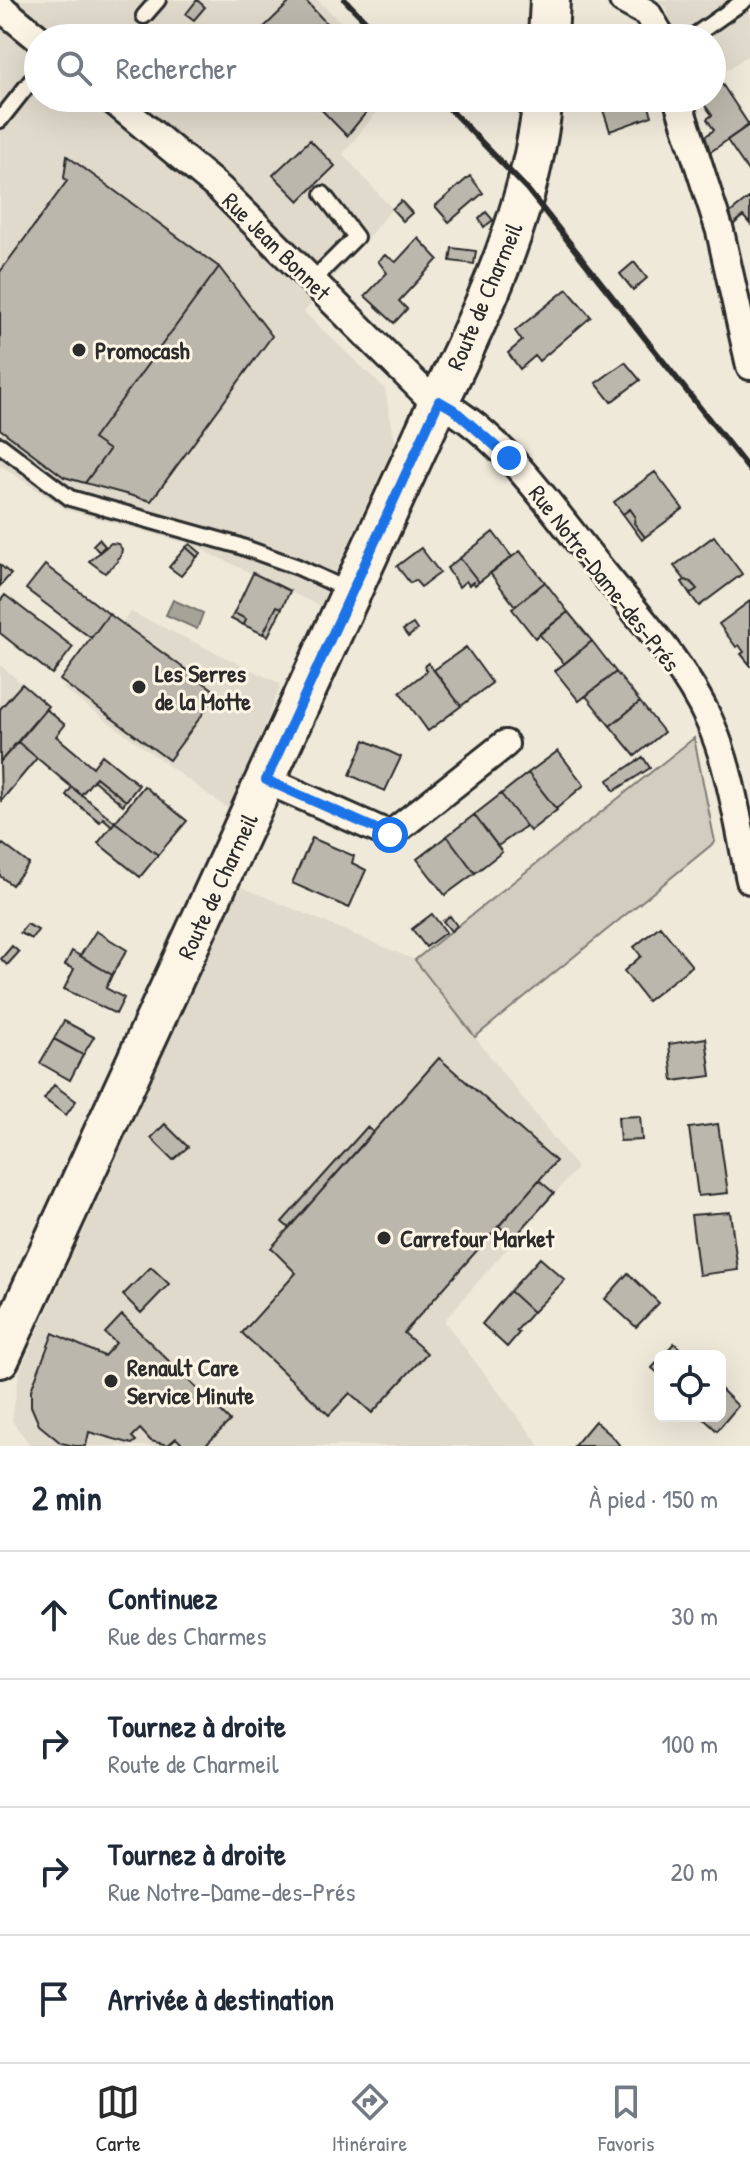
<!DOCTYPE html>
<html lang="fr">
<head>
<meta charset="utf-8">
<style>
	body { margin:0; font-family:"Patrick Hand",sans-serif; background:#f2f2f3; color:#1f2937 }
	.controls { position:absolute; right:24px; bottom:24px; display:grid; overflow:hidden; border-radius:12px; box-shadow:0 8px 32px #0002 }
	.controls button { width:72px; height:72px; display:grid; place-items:center; padding:0; border:0; border-bottom:2px solid #e0e1e3; background:#fff; color:#1f2937; font:40px sans-serif }
	.stop { position:absolute; width:24px; height:24px; margin:-18px; border:6px solid #1a73e8; border-radius:50%; background:#fff }
	.stop.end { background:#1a73e8; border-color:#fff; box-shadow:0 2px 8px #0008 }
	.list { margin:0; padding:0; list-style:none }
	h2 { display:flex; justify-content:space-between; align-items:center; height:104px; margin:0; padding:0 32px; font-size:34px }
	h2 small { font-size:26px; font-weight:400; color:#747a83 }
	.list li { display:grid; grid-template-columns:52px 1fr auto; gap:24px; align-items:center; box-sizing:border-box; height:128px; padding:0 32px; border-top:2px solid #e0e1e3 }
	.list b { display:block; font-size:30px; white-space:nowrap }
	.list p { margin:0; font-size:26px; white-space:nowrap; color:#747a83 }
	.list em { font-size:26px; font-style:normal; color:#747a83 }
	.icon { flex:none; width:44px; height:44px; fill:none; stroke:currentColor; stroke-width:2; stroke-linecap:round; stroke-linejoin:round }
	.map { position:relative; flex:none; width:750px; height:1446px; overflow:hidden }
	.search { position:absolute; background:#fff; box-shadow:0 8px 32px #0002; left:24px; right:24px; top:24px; height:88px; display:flex; align-items:center; gap:20px; box-sizing:border-box; padding:0 28px; border-radius:44px; color:#747a83; font-size:30px }
	.sheet { height:616px; background:#fff }
	nav { display:flex; justify-content:space-around; align-items:center; box-sizing:border-box; height:112px; border-top:2px solid #e0e1e3; background:#fff; font-size:22px; color:#747a83 }
	nav a { display:grid; justify-items:center; gap:4px }
	nav .on { color:#2b2b2b }
	.map>svg:first-child { display:block }
	.built { fill:#e0dacc }
	.green { fill:#d2cdc0; stroke:#7e7c76; stroke-width:2 }
	.water { fill:#a6a399; stroke:#75736d; stroke-width:2 }
	.building { fill:#bcb7ac; stroke:#2b2b2b; stroke-width:2 }
	.lines { fill:none; stroke-linecap:round; stroke-linejoin:round }
	.lane-casing { stroke:#2b2b2b; stroke-width:20 }
	.street-casing { stroke:#2b2b2b; stroke-width:32 }
	.secondary-casing { stroke:#2b2b2b; stroke-width:44 }
	.lane { stroke:#fcf5e5; stroke-width:14 }
	.street { stroke:#fcf5e5; stroke-width:26 }
	.secondary { stroke:#fcf5e5; stroke-width:38 }
	.rail { stroke:#2b2b2b; stroke-width:6 }
	.route { stroke:#1a73e8; stroke-width:10 }
	.poi-dot { fill:#2b2b2b; stroke:#fcf5e5; stroke-width:3 }
	.labels { text-anchor:middle; dominant-baseline:central; stroke-width:6; stroke-linejoin:round; paint-order:stroke }
	.street-label { font-size:24px; fill:#2b2b2b; stroke:#fcf5e5 }
	.poi-label { font-size:24px; font-weight:bold; fill:#2b2b2b; stroke:#fcf5e5; text-anchor:start }
</style>
</head>
<body>
<div class="map">
<svg width="750" height="1446" viewBox="0 0 750 1446">
	<rect width="100%" height="100%" fill="#efe9da"/>
	<filter id="ink" filterUnits="userSpaceOnUse"><feTurbulence type="fractalNoise" baseFrequency=".0125" numOctaves="2"/><feDisplacementMap in="SourceGraphic" scale="16" xChannelSelector="R" yChannelSelector="G"/><feConvolveMatrix kernelMatrix="1 2 1 2 8 2 1 2 1" color-interpolation-filters="sRGB"/></filter>
	<g filter="url(#ink)">
		<path class="built" d="M 0,0 L 318,0 L 357,38 L 38,38 L 38,98 L 388,98 L 343,154 L 392,209 L 304,312 L 385,389 L 395,442 L 320,606 L 190,544 L 67,510 L 0,465 Z
			M 656,0 L 750,0 L 750,54 L 712,80 L 712,38 L 674,38 L 666,8 Z
			M 131,612 L 281,684 L 231,811 L 63,689 Z
			M 0,665 L 48,706 L 0,762 Z
			M 239,886 L 415,960 L 577,1168 L 444,1321 L 540,1446 L 31,1446 L 12,1421 L 19,1373 Z"/>
		<path class="green" d="M 694,738 L 715,842 L 475,1037 L 415,960 Z"/>
		<path class="water" d="M 173,600 L 203,613 L 197,629 L 166,615 Z"/>
		<path class="building" d="M 197,0 L 205,7 L 194,20 L 186,14 Z
			M 292,0 L 305,0 L 340,38 L 253,38 Z
			M 471,31 L 513,32 L 513,38 L 470,38 Z
			M 722,84 L 749,125 L 706,155 L 700,140 L 714,130 L 707,119 L 712,115 L 701,100 L 712,98 L 712,91 Z
			M 310,98 L 378,98 L 347,136 Z
			M 599,98 L 646,98 L 652,116 L 610,131 Z
			M 750,124 L 750,174 L 727,140 Z
			M 310,140 L 335,166 L 299,201 L 273,175 Z
			M 67,156 L 219,267 L 93,439 L 109,450 L 85,483 L 64,477 L 0,429 L 0,272 L 67,181 L 64,178 Z
			M 470,176 L 483,193 L 449,222 L 435,206 Z
			M 750,197 L 750,224 L 743,216 L 732,226 L 730,213 Z
			M 401,201 L 412,213 L 403,221 L 392,209 Z
			M 486,212 L 493,220 L 484,227 L 479,219 Z
			M 418,238 L 438,259 L 399,301 L 407,309 L 394,323 L 365,296 L 387,273 L 378,261 L 385,255 L 396,262 Z
			M 452,248 L 476,251 L 474,264 L 450,261 Z
			M 634,262 L 647,278 L 633,290 L 620,274 Z
			M 219,267 L 272,336 L 151,501 L 85,483 L 109,450 L 93,439 Z
			M 567,289 L 591,317 L 539,361 L 535,356 L 520,369 L 508,353 L 522,341 L 515,331 Z
			M 625,362 L 640,380 L 611,402 L 596,383 Z
			M 655,472 L 683,509 L 645,537 L 634,523 L 635,516 L 630,509 L 623,514 L 614,502 Z
			M 630,509 L 635,516 L 634,523 L 645,537 L 642,540 L 623,514 Z
			M 493,532 L 512,557 L 479,582 L 460,558 Z
			M 714,536 L 742,574 L 699,606 L 690,594 L 697,589 L 691,582 L 685,580 L 674,566 Z
			M 99,539 L 105,546 L 99,552 L 93,545 Z
			M 111,543 L 118,544 L 122,549 L 121,555 L 117,559 L 118,561 L 105,573 L 89,561 Z
			M 190,544 L 201,553 L 197,557 L 186,547 Z
			M 186,547 L 197,557 L 181,576 L 169,567 Z
			M 421,548 L 440,573 L 421,587 L 415,580 L 410,583 L 397,566 Z
			M 520,551 L 545,582 L 515,606 L 490,573 Z
			M 460,558 L 479,582 L 475,585 L 473,582 L 469,585 L 466,581 L 459,587 L 447,568 Z
			M 0,565 L 11,574 L 0,586 Z
			M 45,565 L 109,614 L 91,638 L 26,589 Z
			M 253,573 L 290,591 L 282,608 L 277,606 L 263,634 L 244,625 L 246,619 L 234,613 Z
			M 685,580 L 691,582 L 697,589 L 690,594 L 682,582 Z
			M 545,582 L 568,612 L 535,638 L 512,609 Z
			M 5,595 L 73,647 L 52,674 L 0,633 L 0,601 Z
			M 750,601 L 750,665 L 741,654 L 744,652 L 739,645 L 736,647 L 719,624 Z
			M 277,606 L 282,608 L 268,636 L 263,634 Z
			M 568,612 L 592,641 L 564,664 L 539,634 Z
			M 234,613 L 246,619 L 244,625 L 231,619 Z
			M 109,614 L 218,693 L 169,760 L 60,680 Z
			M 413,624 L 417,630 L 408,637 L 403,630 Z
			M 592,641 L 616,672 L 579,701 L 555,671 Z
			M 466,647 L 492,683 L 461,706 L 434,670 Z
			M 428,663 L 461,706 L 428,731 L 400,692 L 427,671 L 424,666 Z
			M 616,672 L 640,702 L 610,726 L 586,696 Z
			M 22,684 L 48,706 L 0,762 L 0,709 Z
			M 640,702 L 664,732 L 635,756 L 610,726 Z
			M 46,709 L 65,725 L 56,736 L 93,767 L 102,755 L 139,785 L 126,801 L 96,777 L 81,795 L 18,742 Z
			M 365,740 L 401,757 L 385,791 L 350,775 Z
			M 18,742 L 37,758 L 1,801 L 0,762 Z
			M 558,751 L 584,785 L 556,809 L 528,773 Z
			M 643,757 L 650,768 L 614,791 L 608,780 Z
			M 528,773 L 557,810 L 530,831 L 501,794 Z
			M 96,777 L 126,801 L 123,805 L 93,780 Z
			M 144,786 L 187,821 L 158,855 L 115,822 Z
			M 72,787 L 115,822 L 112,826 L 103,818 L 100,822 L 66,795 Z
			M 501,794 L 526,826 L 498,846 L 474,815 Z
			M 474,815 L 502,852 L 475,873 L 447,836 Z
			M 115,822 L 158,855 L 140,877 L 98,843 Z
			M 447,836 L 475,873 L 445,895 L 417,859 Z
			M 312,838 L 354,856 L 352,863 L 366,870 L 349,908 L 292,883 Z
			M 3,844 L 29,864 L 12,885 L 0,876 L 0,847 Z
			M 432,914 L 446,932 L 426,947 L 412,929 Z
			M 450,916 L 457,926 L 451,931 L 443,921 Z
			M 27,924 L 38,930 L 32,939 L 20,933 Z
			M 660,926 L 692,966 L 647,1001 L 624,971 L 641,956 L 634,947 Z
			M 96,931 L 127,950 L 112,975 L 80,956 Z
			M 12,946 L 19,952 L 7,965 L 1,959 Z
			M 72,951 L 112,975 L 106,988 L 124,998 L 116,1014 L 64,989 L 74,969 L 65,965 Z
			M 64,1021 L 94,1037 L 83,1055 L 54,1039 Z
			M 706,1038 L 711,1076 L 673,1081 L 669,1044 Z
			M 54,1039 L 83,1055 L 70,1080 L 40,1063 Z
			M 439,1058 L 556,1161 L 404,1333 L 427,1353 L 372,1413 L 350,1393 L 329,1415 L 242,1333 L 296,1273 L 271,1248 Z
			M 54,1085 L 76,1101 L 66,1115 L 44,1099 Z
			M 640,1116 L 642,1140 L 620,1141 L 618,1117 Z
			M 165,1124 L 188,1147 L 173,1160 L 151,1138 Z
			M 718,1124 L 728,1193 L 698,1196 L 689,1128 Z
			M 367,1127 L 373,1132 L 289,1228 L 282,1222 Z
			M 539,1180 L 554,1193 L 513,1239 L 499,1226 Z
			M 730,1212 L 738,1270 L 699,1275 L 691,1215 Z
			M 540,1258 L 565,1280 L 533,1312 L 510,1291 Z
			M 151,1267 L 169,1284 L 141,1313 L 123,1295 Z
			M 628,1273 L 659,1303 L 636,1327 L 605,1299 Z
			M 510,1291 L 533,1312 L 516,1331 L 519,1333 L 507,1347 L 482,1324 Z
			M 122,1315 L 230,1421 L 205,1446 L 184,1446 L 176,1438 L 168,1445 L 151,1441 L 140,1429 L 132,1437 L 136,1441 L 132,1444 L 89,1432 L 86,1446 L 75,1446 L 61,1443 L 39,1425 L 31,1406 L 31,1390 L 53,1333 L 104,1356 L 116,1343 L 105,1333 Z
			M 674,1343 L 688,1356 L 663,1356 Z
			M 660,1359 L 660,1375 L 652,1368 Z
			M 720,1388 L 738,1406 L 717,1431 L 703,1418 L 704,1416 L 720,1416 Z
			M 595,1421 L 612,1436 L 620,1446 L 574,1446 Z"/>
		<g class="lines">
			<g class="lane-casing">
				<path id="lane" d="M 144,16 L 158,0
					M 691,38 L 745,0
					M 0,120 L 38,72
					M 312,281 L 356,237 L 323,194
					M 0,445 L 70,498 L 237,545 L 298,567 L 350,591"/>
			</g>
			<g class="street-casing">
				<path id="street" d="M 623,0 L 647,13 L 662,38
					M 0,7 L 38,38
					M 110,98 L 220,189 L 427,395 C 502,431 551,509 602,571 C 640,618 684,665 709,720 C 731,768 739,829 750,880
					M 677,98 L 720,231 L 750,366
					M 266,780 L 390,835 L 505,744"/>
			</g>
			<g class="secondary-casing">
				<path id="secondary" d="M 548,38 L 550,0
					M 0,1358 L 439,401 C 487,304 532,206 543,98"/>
			</g>
			<use href="#lane" class="lane"/>
			<use href="#street" class="street"/>
			<use href="#secondary" class="secondary"/>
			<path class="rail" d="M 345,0 L 382,38
				M 439,98 L 527,189 L 750,471"/>
		</g>
	</g>
	<g class="lines" filter="url(#ink)">
		<path class="route" d="M 390,835 L 266,780 L 439,401 L 453,409 L 509,458"/>
	</g>
	<g class="poi-dot">
		<circle cx="79" cy="350" r="8"/>
		<circle cx="139" cy="687" r="8"/>
		<circle cx="384" cy="1238" r="8"/>
		<circle cx="111" cy="1381" r="8"/>
	</g>
	<g class="labels">
		<g class="street-label">
			<text transform="translate(277 246) rotate(45)">Rue Jean Bonnet</text>
			<text transform="translate(484 296) rotate(-67)">Route de Charmeil</text>
			<text transform="translate(605 578) rotate(52)">Rue Notre-Dame-des-Prés</text>
			<text transform="translate(217 886) rotate(-65)">Route de Charmeil</text>
		</g>
		<g class="poi-label">
			<text x="95" y="350">Promocash</text>
			<text x="155" y="673">Les Serres<tspan x="155" dy="28">de la Motte</tspan></text>
			<text x="400" y="1238">Carrefour Market</text>
			<text x="127" y="1367">Renault Care<tspan x="127" dy="28">Service Minute</tspan></text>
		</g>
	</g>
</svg>
<div class="controls">
<button><svg class="icon" aria-label="locate" viewBox="0 0 24 24"><circle cx="12" cy="12" r="6"/><path d="M12 2v4M12 18v4M2 12h4M18 12h4"/></svg></button>
</div>
<div class="stop" style="left:390px;top:835px"></div>
<div class="stop end" style="left:509px;top:458px"></div>
<div class="search"><svg class="icon" aria-label="search" viewBox="0 0 24 24"><circle cx="10" cy="10" r="6"/><path d="M15 15l6 6"/></svg>Rechercher</div>
</div>
<section class="sheet">
<h2>2 min<small>À pied · 150 m</small></h2>
<ul class="list">
<li><svg class="icon" aria-label="ahead" viewBox="0 0 24 24"><path d="M12 20V5M6 11l6-6 6 6"/></svg><div><b>Continuez</b><p>Rue des Charmes</p></div><em>30 m</em></li>
<li><svg class="icon" aria-label="right" viewBox="0 0 24 24"><path d="M7 20v-9h11M14 6l5 5-5 5"/></svg><div><b>Tournez à droite</b><p>Route de Charmeil</p></div><em>100 m</em></li>
<li><svg class="icon" aria-label="right" viewBox="0 0 24 24"><path d="M7 20v-9h11M14 6l5 5-5 5"/></svg><div><b>Tournez à droite</b><p>Rue Notre-Dame-des-Prés</p></div><em>20 m</em></li>
<li><svg class="icon" aria-label="arrive" viewBox="0 0 24 24"><path d="M6 21V4h12l-3 4 3 4H6"/></svg><div><b>Arrivée à destination</b></div></li>
</ul>
</section>
<nav>
<a class="on"><svg class="icon" aria-label="map" viewBox="0 0 24 24"><path d="M3 6l6-2 6 2 6-2v14l-6 2-6-2-6 2zM9 4v14M15 6v14"/></svg>Carte</a>
<a><svg class="icon" aria-label="directions" viewBox="0 0 24 24"><path d="M12 3l9 9-9 9-9-9zM9 14v-3h6M13 9l2 2-2 2"/></svg>Itinéraire</a>
<a><svg class="icon" aria-label="saved" viewBox="0 0 24 24"><path d="M7 4h10v16l-5-4-5 4z"/></svg>Favoris</a>
</nav>
</body>
</html>
